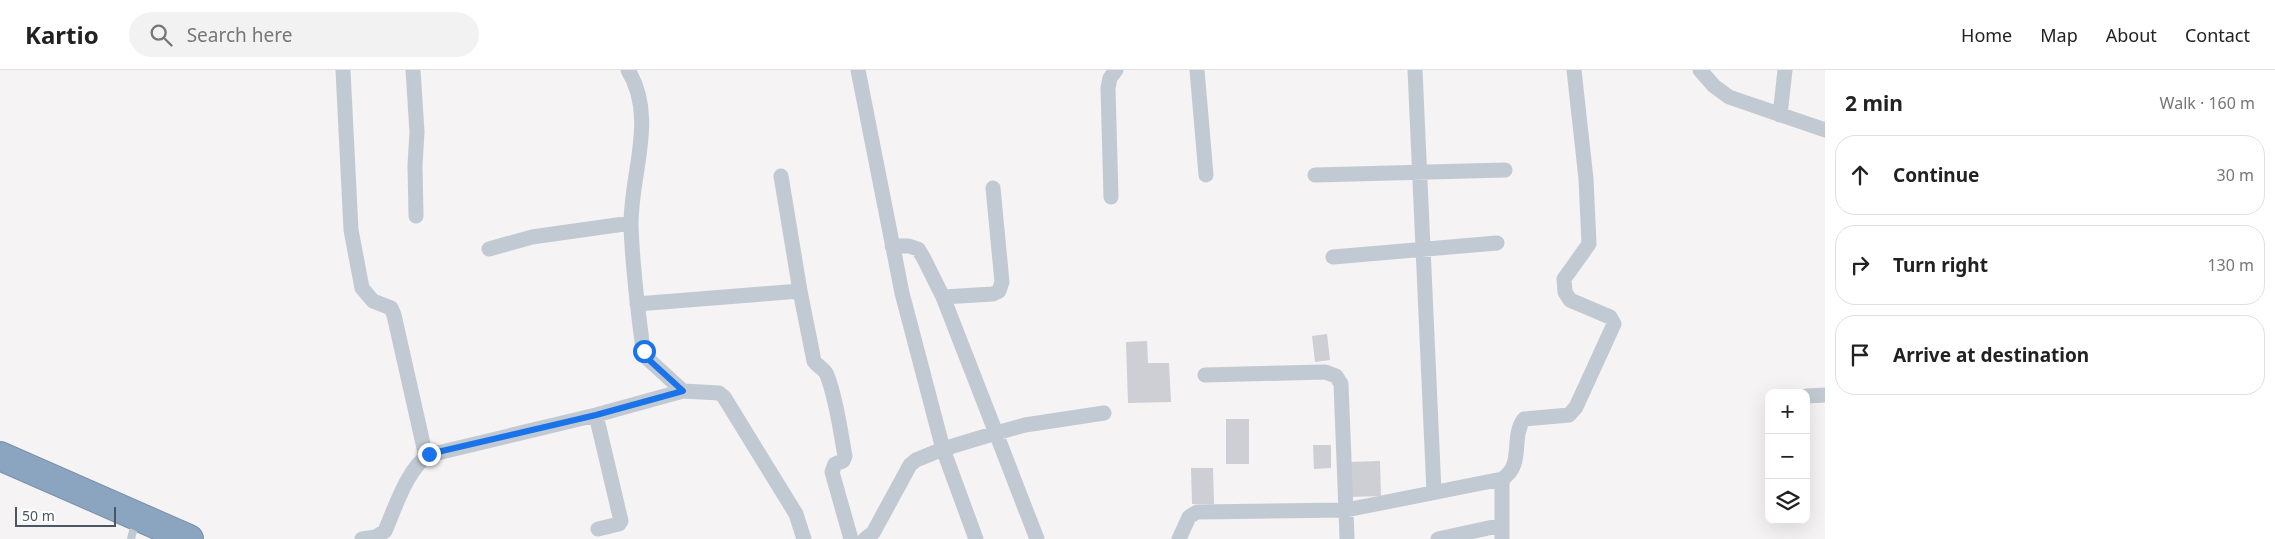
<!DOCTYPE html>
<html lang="en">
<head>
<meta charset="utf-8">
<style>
	body { margin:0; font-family:"Noto Sans",sans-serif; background:#f2f2f2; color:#222 }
	.controls { position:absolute; right:15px; bottom:15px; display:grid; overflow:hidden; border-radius:10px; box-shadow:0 5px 20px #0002 }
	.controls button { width:45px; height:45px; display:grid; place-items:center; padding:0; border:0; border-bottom:1px solid #e0e0e0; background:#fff; color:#222; font:25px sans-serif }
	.scale { position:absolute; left:15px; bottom:12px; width:101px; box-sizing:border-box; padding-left:5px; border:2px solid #4a5661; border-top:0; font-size:14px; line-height:18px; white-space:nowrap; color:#4a5661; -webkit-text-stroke:4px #fff; paint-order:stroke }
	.stop { position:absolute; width:15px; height:15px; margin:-11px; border:4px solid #1a73e8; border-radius:50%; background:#fff }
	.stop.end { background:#1a73e8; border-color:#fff; box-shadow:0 1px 5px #0008 }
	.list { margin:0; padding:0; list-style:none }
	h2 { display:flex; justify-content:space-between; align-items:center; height:65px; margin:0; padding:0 20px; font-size:21px }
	h2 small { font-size:16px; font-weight:400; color:#767676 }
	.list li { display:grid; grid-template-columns:32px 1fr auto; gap:15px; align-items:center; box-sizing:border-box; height:80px; margin:0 10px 10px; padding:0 10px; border:1px solid #e0e0e0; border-radius:20px }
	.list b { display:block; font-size:19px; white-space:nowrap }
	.list em { font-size:16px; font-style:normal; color:#767676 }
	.icon { flex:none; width:28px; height:28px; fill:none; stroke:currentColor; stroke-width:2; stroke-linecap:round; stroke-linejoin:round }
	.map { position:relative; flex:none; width:1825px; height:469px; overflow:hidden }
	header { display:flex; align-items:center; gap:30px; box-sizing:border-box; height:70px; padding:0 25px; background:#fff; border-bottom:1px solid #e0e0e0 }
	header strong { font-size:24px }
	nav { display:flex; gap:28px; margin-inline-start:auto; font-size:18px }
	.search { width:350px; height:45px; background:#f2f2f2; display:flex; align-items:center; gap:12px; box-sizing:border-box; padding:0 18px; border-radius:28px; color:#767676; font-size:19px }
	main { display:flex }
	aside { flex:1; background:#fff }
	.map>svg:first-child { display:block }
	.building { fill:#cdcfd5 }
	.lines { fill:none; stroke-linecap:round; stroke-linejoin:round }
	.highway-casing { stroke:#7690ad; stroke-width:30 }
	.lane { stroke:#c1cad2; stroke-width:8 }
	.street { stroke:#c1cad2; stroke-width:15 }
	.highway { stroke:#8ba5c1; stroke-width:28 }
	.route { stroke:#1a73e8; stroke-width:6 }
</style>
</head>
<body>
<header>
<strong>Kartio</strong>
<div class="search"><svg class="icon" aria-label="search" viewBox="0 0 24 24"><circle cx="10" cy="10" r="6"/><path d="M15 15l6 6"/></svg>Search here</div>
<nav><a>Home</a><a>Map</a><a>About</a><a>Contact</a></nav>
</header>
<main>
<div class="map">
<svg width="1825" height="469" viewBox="0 0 1825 469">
	<rect width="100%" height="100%" fill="#f5f3f3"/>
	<path class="building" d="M 1327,264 L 1330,290 L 1315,292 L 1312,266 Z
		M 1147,271 L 1148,293 L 1169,293 L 1171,332 L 1128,333 L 1126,272 Z
		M 1226,349 L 1249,349 L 1249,394 L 1226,394 Z
		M 1313,375 L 1331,375 L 1331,398 L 1314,399 Z
		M 1380,391 L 1381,426 L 1350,427 L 1348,392 Z
		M 1191,398 L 1213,398 L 1214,434 L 1192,434 Z"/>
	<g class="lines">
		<g class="highway-casing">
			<path id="highway" d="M 0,386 L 189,469"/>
		</g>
		<path class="lane" d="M 131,469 L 133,461"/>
		<path class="street" d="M 343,0 L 351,160 L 362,218 L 373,231 L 391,238 L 394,245 L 426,387
			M 413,0 L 417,62 L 415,95 L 416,146
			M 628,0 C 657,47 631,102 631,154 C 632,193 637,233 642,272 L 648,289 L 683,321
			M 858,0 L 902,223 L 943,379 L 916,390 L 910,395 L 873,463 L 865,469
			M 1197,0 L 1206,105
			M 1415,0 L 1434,422
			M 1700,0 L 1714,16 L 1729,27 L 1825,60
			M 1780,45 L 1785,0
			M 1315,105 L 1505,100
			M 1111,127 L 1108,18 L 1110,8 L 1116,0
			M 892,176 L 909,176 L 918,179 L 923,187 L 943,227 L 996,363 L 1025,355 L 1104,343
			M 489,179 L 532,167 L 631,153
			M 1333,187 L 1497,173
			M 800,221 L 814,291 C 818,297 825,299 827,305 C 837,331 840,360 845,386 L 843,391 L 835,394 L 832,402 L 851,469
			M 943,227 L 993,224 L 999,221 L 1002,212 L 993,118
			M 637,234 L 800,221 L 781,106
			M 1806,326 L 1825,325
			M 596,345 L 621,451 L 619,454 L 598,459
			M 362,469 L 376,467 L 385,461 C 395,438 408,397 429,385 L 596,345 L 683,321 L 719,323 L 724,327 L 796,444 L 804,469
			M 976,469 L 943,379 L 996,363 L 1037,469
			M 1179,469 L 1189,447 L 1197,442 L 1346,440 L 1341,314 L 1336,306 L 1325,302 L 1205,305
			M 1347,469 L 1346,440 L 1502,409 C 1525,395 1510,368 1524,349 L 1569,345 L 1576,337 L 1614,254 L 1610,247 L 1570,230 L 1565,222 L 1564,209 L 1589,174 L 1586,109 L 1574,0
			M 1438,469 L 1502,455
			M 1502,469 L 1502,409"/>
		<use href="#highway" class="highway"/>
	</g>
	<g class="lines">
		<path class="route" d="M 429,384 L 596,345 L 683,321 L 648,289 L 644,281"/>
	</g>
</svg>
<div class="controls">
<button>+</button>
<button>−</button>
<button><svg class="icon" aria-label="layers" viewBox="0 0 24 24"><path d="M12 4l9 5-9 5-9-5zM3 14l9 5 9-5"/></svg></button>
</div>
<div class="scale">50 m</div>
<div class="stop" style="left:644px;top:281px"></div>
<div class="stop end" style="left:429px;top:384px"></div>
</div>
<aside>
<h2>2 min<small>Walk · 160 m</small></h2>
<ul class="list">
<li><svg class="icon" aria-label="ahead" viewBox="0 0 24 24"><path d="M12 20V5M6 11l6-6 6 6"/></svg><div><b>Continue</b></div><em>30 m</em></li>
<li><svg class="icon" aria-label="right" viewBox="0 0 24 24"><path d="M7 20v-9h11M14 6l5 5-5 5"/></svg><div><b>Turn right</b></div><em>130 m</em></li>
<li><svg class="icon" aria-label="arrive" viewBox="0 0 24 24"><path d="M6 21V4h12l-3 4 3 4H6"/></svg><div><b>Arrive at destination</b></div></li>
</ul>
</aside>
</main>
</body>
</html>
